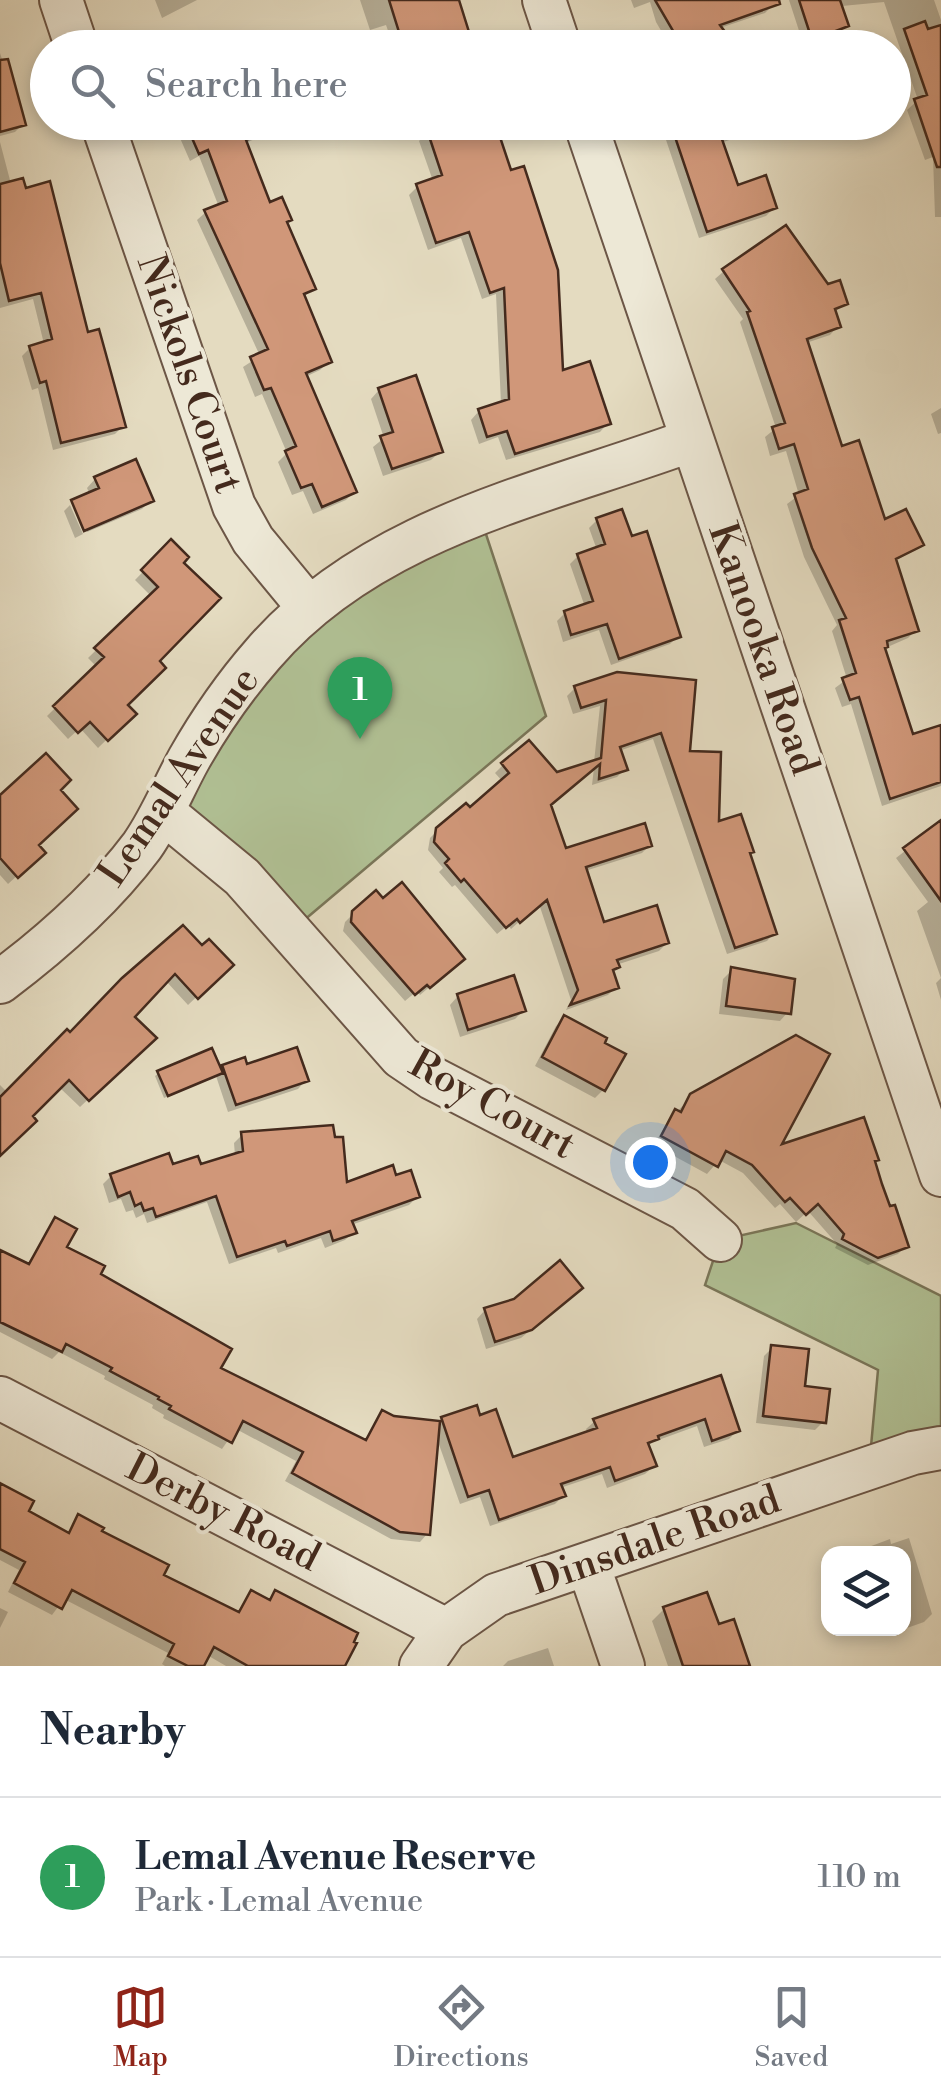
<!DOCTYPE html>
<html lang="en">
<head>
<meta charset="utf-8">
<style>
	body { margin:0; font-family:"Libre Bodoni",serif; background:#f6f6f7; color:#1f2937 }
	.controls { position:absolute; right:30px; bottom:30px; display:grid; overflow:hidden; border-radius:20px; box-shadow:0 5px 15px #0003 }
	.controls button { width:90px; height:90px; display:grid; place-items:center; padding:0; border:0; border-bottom:2px solid #e0e1e3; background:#fff; color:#1f2937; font:50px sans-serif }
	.you { position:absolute; left:650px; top:1162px; width:35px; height:35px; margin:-25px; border:8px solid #fff; border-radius:50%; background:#1a73e8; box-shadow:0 0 0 15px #1a73e833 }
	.badge { display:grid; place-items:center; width:65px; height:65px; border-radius:50%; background:#8f2418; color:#fff; font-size:32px; font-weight:700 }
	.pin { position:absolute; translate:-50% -82px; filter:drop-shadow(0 2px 5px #0008) }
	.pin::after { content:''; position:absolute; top:52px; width:35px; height:30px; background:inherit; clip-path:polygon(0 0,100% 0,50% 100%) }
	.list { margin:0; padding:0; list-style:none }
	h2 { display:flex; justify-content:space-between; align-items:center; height:130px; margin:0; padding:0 40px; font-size:42px }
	h2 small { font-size:32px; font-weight:400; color:#747a83 }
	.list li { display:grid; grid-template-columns:65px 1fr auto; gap:30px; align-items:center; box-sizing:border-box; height:160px; padding:0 40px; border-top:2px solid #e0e1e3 }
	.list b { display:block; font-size:38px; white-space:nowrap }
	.list p { margin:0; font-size:32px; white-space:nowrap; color:#747a83 }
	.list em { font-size:32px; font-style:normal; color:#747a83 }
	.icon { flex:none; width:55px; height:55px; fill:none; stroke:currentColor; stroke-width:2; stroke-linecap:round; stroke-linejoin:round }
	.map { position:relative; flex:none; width:941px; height:1666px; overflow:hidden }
	.search { position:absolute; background:#fff; box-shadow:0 5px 15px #0003; left:30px; right:30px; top:30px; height:110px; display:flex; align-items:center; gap:25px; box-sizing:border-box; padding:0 35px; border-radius:55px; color:#747a83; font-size:38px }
	.sheet { height:290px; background:#fff }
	nav { display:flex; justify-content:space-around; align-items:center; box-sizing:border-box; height:140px; border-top:2px solid #e0e1e3; background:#fff; font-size:28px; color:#747a83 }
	nav a { display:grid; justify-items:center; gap:5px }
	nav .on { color:#8f2418 }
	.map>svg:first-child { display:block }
	.green { fill:#b1c195; stroke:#7a7659; stroke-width:2.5 }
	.shadow { fill:#0003 }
	.building { fill:#d09779; stroke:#442a1d; stroke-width:2.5 }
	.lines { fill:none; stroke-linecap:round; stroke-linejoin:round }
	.minor-casing { stroke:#6c5646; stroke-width:46 }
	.minor { stroke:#ede8d6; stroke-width:42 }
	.labels { text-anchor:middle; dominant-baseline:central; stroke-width:8; stroke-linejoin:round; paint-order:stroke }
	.street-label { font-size:40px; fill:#442a1d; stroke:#ede8d6 }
</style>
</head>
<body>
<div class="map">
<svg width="941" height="1666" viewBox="0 0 941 1666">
	<rect width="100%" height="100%" fill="#e4dbc0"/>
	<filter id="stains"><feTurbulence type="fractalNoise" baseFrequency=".002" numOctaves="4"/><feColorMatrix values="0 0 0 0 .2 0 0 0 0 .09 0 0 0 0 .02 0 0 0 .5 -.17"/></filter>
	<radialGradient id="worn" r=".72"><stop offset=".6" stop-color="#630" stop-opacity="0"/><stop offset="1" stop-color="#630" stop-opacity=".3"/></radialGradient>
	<path class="green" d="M 479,513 L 546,716 L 290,932 L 163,812 L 240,681 Z
		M 796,1223 L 941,1296 L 941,1435 L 869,1468 L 878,1370 L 705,1285 L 720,1240 Z"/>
	<path class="shadow" d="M 155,0 L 197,0 L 162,18 Z
		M 360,0 L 456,0 L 472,48 L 394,48 L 386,25 L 370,30 Z
		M 631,0 L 772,0 L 773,5 L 765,13 L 720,28 L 734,48 L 668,48 L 670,46 L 656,22 L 650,2 L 634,8 Z
		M 789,0 L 934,0 L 941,20 L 941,217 L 935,217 L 933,157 L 925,160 L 907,110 L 918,100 L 884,2 L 842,6 L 846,25 L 838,33 L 804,46 Z
		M 0,53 L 23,124 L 15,132 L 0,136 Z
		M 173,122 L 289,122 L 244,144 L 269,205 L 284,223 L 313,288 L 303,298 L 329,362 L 320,370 L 305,377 L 354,492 L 346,500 L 313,514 L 303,491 L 292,495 L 278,462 L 287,453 L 262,394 L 255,397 L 243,367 L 260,356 L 197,220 L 206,212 L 219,207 L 199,156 L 190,161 Z
		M 418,122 L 492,122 L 561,374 L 608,423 L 600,432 L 506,460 L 498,437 L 479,444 L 471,420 L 479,411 L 501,404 L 496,294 L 482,299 L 461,238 L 428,250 L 409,195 L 418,186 L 433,181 L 419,141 L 423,137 Z
		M 672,122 L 746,122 L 748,128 L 740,136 L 721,143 L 736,188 L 774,208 L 766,216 L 699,238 L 663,131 Z
		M 0,142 L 11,184 L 86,335 L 123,426 L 115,434 L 53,450 L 38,388 L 32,390 L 22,356 L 30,348 L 44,344 L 33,299 L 0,308 Z
		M 724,271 L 827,287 L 846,304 L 833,313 L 838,326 L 830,335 L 806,343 L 841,449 L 884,522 L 921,545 L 894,562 L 916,630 L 908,638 L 883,649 L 912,737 L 941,727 L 941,786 L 882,806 L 851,704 L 842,707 L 835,688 L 847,679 L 832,631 L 837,625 L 804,557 L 787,504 L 799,495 L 786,451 L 770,456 L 765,437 L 776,428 L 740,322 L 743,319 L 715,279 Z
		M 379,390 L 440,452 L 431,460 L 383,476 L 373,447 L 384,438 L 371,399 Z
		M 941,408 L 941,433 L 938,434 L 931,414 Z
		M 95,479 L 151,500 L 142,509 L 87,532 L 75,502 L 90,495 L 87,488 Z
		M 70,505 L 83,534 L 75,538 L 64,511 Z
		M 597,520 L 678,636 L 670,644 L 611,665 L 599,630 L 563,642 L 557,621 L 565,613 L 585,607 L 570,564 L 578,556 L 597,550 L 589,528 Z
		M 171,543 L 180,563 L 157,661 L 125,705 L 133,714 L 98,748 L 80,728 L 68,739 L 47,716 L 97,667 L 88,658 L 151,596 L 135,580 Z
		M 617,675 L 687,753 L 717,824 L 748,854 L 774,933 L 767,941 L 727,954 L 653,739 L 619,751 L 625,769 L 617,777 L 592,785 L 594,768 L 548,806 L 565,852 L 650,845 L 642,853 L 585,871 L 603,925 L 667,943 L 659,951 L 616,965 L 611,972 L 616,987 L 608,995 L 566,1010 L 571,1000 L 539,904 L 511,929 L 508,925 L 497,934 L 455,885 L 452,887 L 439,872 L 443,868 L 428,850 L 430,838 L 438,830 L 469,810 L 503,782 L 495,773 L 503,765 L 556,775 L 594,762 L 600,706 L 573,714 L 567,696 L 575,688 Z
		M 58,790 L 35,845 L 42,853 L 8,884 L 0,875 L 0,798 Z
		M 941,823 L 941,1000 L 936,983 L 941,978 L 917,911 L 928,902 L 896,858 Z
		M 354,913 L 453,967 L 420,995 L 417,991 L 405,1001 L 343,931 L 345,922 Z
		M 202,949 L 230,965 L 188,1005 L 165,980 L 131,1017 L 153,1038 L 80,1107 L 59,1087 L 0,1153 L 0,1085 L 8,1093 L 70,1035 Z
		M 732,970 L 788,1012 L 780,1021 L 719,1014 L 723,979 Z
		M 458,996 L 523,1011 L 515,1019 L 460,1037 L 450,1005 Z
		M 565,1018 L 603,1090 L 595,1098 L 535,1066 L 556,1026 Z
		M 224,1067 L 246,1067 L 306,1080 L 298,1089 L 228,1112 L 216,1076 L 164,1098 L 155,1076 L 159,1073 L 219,1071 Z
		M 692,1096 L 777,1148 L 873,1163 L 888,1210 L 906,1246 L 898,1254 L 868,1265 L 835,1248 L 837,1244 L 808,1211 L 796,1222 L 780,1204 L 775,1208 L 743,1173 L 719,1160 L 707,1174 L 654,1145 L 668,1121 Z
		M 242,1135 L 345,1185 L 395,1178 L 417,1197 L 409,1205 L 351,1225 L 354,1232 L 345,1240 L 325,1248 L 321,1238 L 278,1253 L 276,1248 L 229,1264 L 207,1202 L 147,1223 L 144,1214 L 136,1218 L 133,1210 L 126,1212 L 121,1199 L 109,1203 L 103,1184 L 111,1176 L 199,1167 L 235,1156 L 234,1143 Z
		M 56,1220 L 64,1248 L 218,1369 L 364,1441 L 383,1413 L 393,1418 L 438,1424 L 442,1420 L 479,1418 L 511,1460 L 588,1434 L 586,1429 L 595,1421 L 719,1378 L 737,1431 L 729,1439 L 704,1447 L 697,1426 L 653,1442 L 647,1447 L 654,1466 L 645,1474 L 607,1488 L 602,1474 L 560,1488 L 563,1496 L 555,1504 L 490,1526 L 480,1497 L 460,1504 L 436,1436 L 428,1533 L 420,1542 L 391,1539 L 285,1481 L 296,1461 L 236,1429 L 222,1449 L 163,1418 L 164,1415 L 152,1408 L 153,1405 L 104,1379 L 105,1376 L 59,1352 L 52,1359 L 0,1332 L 0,1256 L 26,1266 Z
		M 571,1296 L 521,1338 L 486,1349 L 477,1319 L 485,1310 Z
		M 772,1348 L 823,1422 L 815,1430 L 756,1423 L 764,1356 Z
		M 0,1486 L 25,1512 L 67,1534 L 79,1517 L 161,1576 L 236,1614 L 251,1593 L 267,1602 L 275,1593 L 340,1666 L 226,1666 L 207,1655 L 201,1666 L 165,1666 L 162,1664 L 168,1653 L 64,1599 L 52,1615 L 8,1592 L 19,1570 L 0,1560 Z
		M 909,1538 L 932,1614 L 924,1622 L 907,1628 L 904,1618 L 904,1554 L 850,1554 L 890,1539 L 891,1544 Z
		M 0,1608 L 8,1612 L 0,1628 Z
		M 664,1609 L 717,1627 L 748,1666 L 668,1666 L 652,1621 Z
		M 548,1648 L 554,1666 L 503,1666 L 508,1661 Z"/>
	<path class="building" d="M 389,0 L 459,0 L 474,48 L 404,48 Z
		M 655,0 L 779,0 L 780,4 L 720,25 L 737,48 L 683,48 Z
		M 799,0 L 840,0 L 849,26 L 812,40 Z
		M 925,21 L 928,29 L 941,25 L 941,167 L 937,167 L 914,99 L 927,95 L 904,29 Z
		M 8,59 L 26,125 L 0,132 L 0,60 Z
		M 185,122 L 287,122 L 246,140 L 270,202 L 282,197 L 292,220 L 287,222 L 316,289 L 304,294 L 332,362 L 306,373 L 357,492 L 322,507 L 312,484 L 301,488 L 285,451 L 296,446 L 271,388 L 264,390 L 250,357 L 268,349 L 204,210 L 227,201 L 208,150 L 199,154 Z
		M 449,122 L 495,122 L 511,170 L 524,166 L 558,270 L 563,370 L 590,361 L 611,424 L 515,454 L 507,431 L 487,437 L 478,409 L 509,399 L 504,288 L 490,293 L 469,232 L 436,243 L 416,184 L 442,175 L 427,130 Z
		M 670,122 L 716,122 L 738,185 L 766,175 L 777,208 L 707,232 Z
		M 23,178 L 26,188 L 50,181 L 88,332 L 99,329 L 126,427 L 61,443 L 46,381 L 40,383 L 29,346 L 52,339 L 41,293 L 9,301 L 0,263 L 0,184 Z
		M 786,225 L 828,284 L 840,280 L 848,304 L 835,309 L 841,327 L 807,339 L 842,446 L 859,440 L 885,519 L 906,509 L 924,545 L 896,559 L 919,631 L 887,641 L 888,647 L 885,648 L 913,734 L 941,725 L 941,782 L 890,799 L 859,697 L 850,700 L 842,678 L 856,673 L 839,620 L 846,618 L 812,548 L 794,494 L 808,489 L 794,444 L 779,449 L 772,427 L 785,423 L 747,312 L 750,311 L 722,269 Z
		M 416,375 L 443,452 L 392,469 L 380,436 L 393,432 L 378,388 Z
		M 136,459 L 154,501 L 84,531 L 71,500 L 99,488 L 94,477 Z
		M 622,509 L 632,536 L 647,531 L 681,637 L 619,659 L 607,624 L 571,635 L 564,611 L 593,601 L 577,554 L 605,544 L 596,518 Z
		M 171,539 L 189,557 L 184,563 L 221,598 L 160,661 L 166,668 L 128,705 L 137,714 L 108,741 L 90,722 L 78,733 L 53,706 L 104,657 L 94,648 L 158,587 L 141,570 Z
		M 617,672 L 696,680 L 690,751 L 721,752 L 719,821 L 741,814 L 754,852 L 750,853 L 777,934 L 735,948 L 661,733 L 620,747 L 628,770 L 599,779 L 600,764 L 551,805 L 566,848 L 645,823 L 652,846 L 586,867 L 604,922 L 657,905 L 669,943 L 617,960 L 620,967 L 613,970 L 619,988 L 570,1005 L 578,990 L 547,900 L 520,923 L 517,919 L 506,928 L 464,879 L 461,882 L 445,863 L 449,859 L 434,842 L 436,828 L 466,803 L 470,807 L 509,773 L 501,763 L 529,740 L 557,772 L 601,758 L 606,700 L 581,708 L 574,686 Z
		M 46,753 L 71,780 L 61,790 L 78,809 L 39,845 L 46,853 L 18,878 L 0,858 L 0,795 Z
		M 941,820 L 941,901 L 903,848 Z
		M 402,882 L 465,959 L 430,988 L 427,985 L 415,995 L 351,922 L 352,911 L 376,890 L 383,898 Z
		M 183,925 L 202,945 L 209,939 L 234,965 L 198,999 L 175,974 L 135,1017 L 157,1038 L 89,1101 L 69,1080 L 33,1116 L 37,1121 L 0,1156 L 0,1097 L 67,1029 L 70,1032 L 122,978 Z
		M 731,967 L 795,979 L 791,1014 L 726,1006 Z
		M 514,975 L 526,1011 L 468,1030 L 457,994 Z
		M 564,1015 L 607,1038 L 605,1043 L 626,1054 L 605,1091 L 542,1057 Z
		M 796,1035 L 830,1054 L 782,1144 L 864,1117 L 879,1160 L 875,1161 L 882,1184 L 890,1206 L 895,1205 L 909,1247 L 878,1258 L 842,1239 L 844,1234 L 818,1204 L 806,1215 L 790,1198 L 785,1202 L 752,1165 L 726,1151 L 718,1167 L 661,1136 L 675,1109 L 681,1112 L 690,1094 Z
		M 297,1047 L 309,1081 L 236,1105 L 222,1065 L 245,1057 L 247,1064 Z
		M 212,1048 L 223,1073 L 168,1096 L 157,1071 Z
		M 333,1125 L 335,1137 L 343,1137 L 347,1182 L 393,1165 L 396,1175 L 411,1170 L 420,1197 L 352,1221 L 357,1233 L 333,1241 L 330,1231 L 287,1246 L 285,1241 L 237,1257 L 216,1196 L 156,1217 L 153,1208 L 144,1211 L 141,1203 L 135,1206 L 130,1192 L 118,1197 L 110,1174 L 169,1153 L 173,1164 L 198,1156 L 201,1164 L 243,1151 L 241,1132 Z
		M 55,1217 L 77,1229 L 67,1247 L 105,1266 L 101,1274 L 232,1349 L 221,1368 L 366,1440 L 382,1410 L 394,1416 L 440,1421 L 430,1535 L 400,1532 L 292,1473 L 303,1452 L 243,1421 L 232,1443 L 169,1409 L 171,1406 L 158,1399 L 159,1397 L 110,1371 L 112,1368 L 66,1344 L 62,1352 L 0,1322 L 0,1250 L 29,1264 Z
		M 560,1260 L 583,1288 L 532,1330 L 495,1342 L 484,1308 L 514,1299 Z
		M 771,1345 L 809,1349 L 805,1386 L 830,1389 L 826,1423 L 763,1416 Z
		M 721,1375 L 740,1431 L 712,1441 L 705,1419 L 658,1436 L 659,1439 L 648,1443 L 657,1466 L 615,1481 L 610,1467 L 561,1484 L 566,1496 L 499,1520 L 489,1490 L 468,1497 L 441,1417 L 477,1405 L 480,1415 L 496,1409 L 513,1457 L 597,1428 L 593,1419 Z
		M 0,1483 L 34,1501 L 29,1511 L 69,1533 L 78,1514 L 104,1528 L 102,1531 L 169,1565 L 164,1575 L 239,1612 L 251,1590 L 270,1600 L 275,1590 L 358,1633 L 354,1642 L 357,1643 L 345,1666 L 248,1666 L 214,1647 L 204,1666 L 188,1666 L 168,1656 L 174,1644 L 72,1590 L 62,1609 L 14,1583 L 25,1562 L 0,1549 Z
		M 707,1592 L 719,1624 L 734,1619 L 750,1666 L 683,1666 L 663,1607 Z"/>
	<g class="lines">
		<g class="minor-casing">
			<path id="minor" d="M 61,0 L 77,48
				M 544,0 L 560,48
				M 102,122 L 234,506 L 253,540 L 309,608
				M 585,122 L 941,1175
				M 163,812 L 242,877 L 401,1057 L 432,1078 L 685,1209 L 720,1240
				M 0,982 C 52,943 103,898 142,846 C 161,819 173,788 189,759 C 210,722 235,686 263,654 C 372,527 542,495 692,440
				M 0,1398 L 446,1630
				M 588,1564 L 623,1666
				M 421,1666 L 446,1630 L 496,1595 L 913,1453 L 941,1448"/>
		</g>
		<use href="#minor" class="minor"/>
	</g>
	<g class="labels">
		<g class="street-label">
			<text transform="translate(189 374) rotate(71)">Nickols Court</text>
			<text transform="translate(763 649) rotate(71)">Kanooka Road</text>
			<text transform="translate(179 777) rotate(-56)">Lemal Avenue</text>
			<text transform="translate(492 1105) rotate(29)">Roy Court</text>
			<text transform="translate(223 1513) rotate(27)">Derby Road</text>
			<text transform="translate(655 1541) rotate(-19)">Dinsdale Road</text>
		</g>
	</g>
	<rect width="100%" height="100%" filter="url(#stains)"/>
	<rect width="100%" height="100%" fill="url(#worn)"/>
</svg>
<div class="controls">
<button><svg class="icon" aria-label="layers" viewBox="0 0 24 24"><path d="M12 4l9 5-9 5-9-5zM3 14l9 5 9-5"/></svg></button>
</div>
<div class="you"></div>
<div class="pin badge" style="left:360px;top:739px;background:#2e9e5b">1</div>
<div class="search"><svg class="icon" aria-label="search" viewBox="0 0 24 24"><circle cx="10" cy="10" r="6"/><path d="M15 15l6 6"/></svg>Search here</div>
</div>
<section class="sheet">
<h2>Nearby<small></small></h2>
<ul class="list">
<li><span class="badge" style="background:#2e9e5b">1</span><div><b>Lemal Avenue Reserve</b><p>Park · Lemal Avenue</p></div><em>110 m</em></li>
</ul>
</section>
<nav>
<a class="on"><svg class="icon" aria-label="map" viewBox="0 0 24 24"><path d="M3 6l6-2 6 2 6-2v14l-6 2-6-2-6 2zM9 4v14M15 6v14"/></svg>Map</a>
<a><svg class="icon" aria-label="directions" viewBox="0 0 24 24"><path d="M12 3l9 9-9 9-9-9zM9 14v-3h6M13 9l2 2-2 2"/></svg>Directions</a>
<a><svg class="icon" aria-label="saved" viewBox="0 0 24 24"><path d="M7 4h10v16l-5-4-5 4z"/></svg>Saved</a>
</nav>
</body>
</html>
